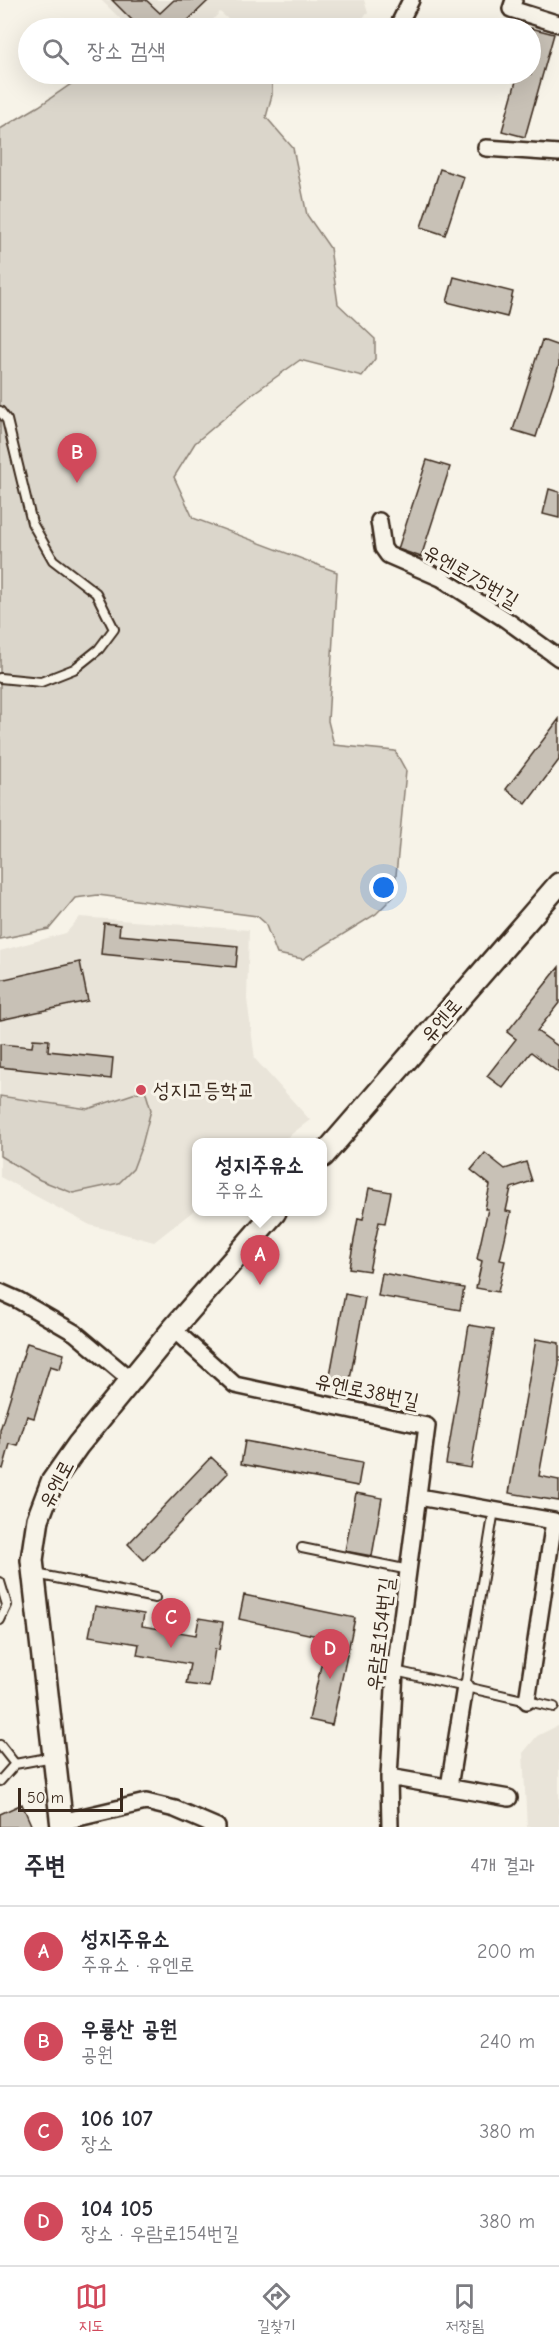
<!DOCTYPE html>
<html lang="ko">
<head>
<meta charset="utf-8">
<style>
	body { margin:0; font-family:"Comic Neue","Poor Story",sans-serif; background:#f2f2f3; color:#2b2b33 }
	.scale { position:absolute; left:18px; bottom:15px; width:105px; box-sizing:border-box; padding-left:6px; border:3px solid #3b2a1e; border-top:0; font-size:16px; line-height:21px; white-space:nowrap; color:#3b2a1e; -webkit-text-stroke:4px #f7f3e8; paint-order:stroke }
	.you { position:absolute; left:384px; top:888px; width:21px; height:21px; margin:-15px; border:4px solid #fff; border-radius:50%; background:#1a73e8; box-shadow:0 0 0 9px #1a73e833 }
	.badge { display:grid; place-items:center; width:39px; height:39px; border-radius:50%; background:#d1495b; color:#fff; font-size:20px; font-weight:700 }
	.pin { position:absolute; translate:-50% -50px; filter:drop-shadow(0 2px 3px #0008) }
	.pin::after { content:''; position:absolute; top:32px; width:21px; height:18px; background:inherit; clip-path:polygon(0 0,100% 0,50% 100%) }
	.popup { position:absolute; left:192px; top:1138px; width:135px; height:78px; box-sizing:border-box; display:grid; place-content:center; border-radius:12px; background:#fff; filter:drop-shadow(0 2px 4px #0005); font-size:20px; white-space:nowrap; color:#7c7c81 }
	.popup b { font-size:22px; color:#2b2b33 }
	.popup::after { content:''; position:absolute; left:50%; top:100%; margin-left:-12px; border:12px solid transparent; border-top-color:#fff }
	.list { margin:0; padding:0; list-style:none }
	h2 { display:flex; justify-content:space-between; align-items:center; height:78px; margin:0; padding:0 24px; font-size:26px }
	h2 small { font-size:20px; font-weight:400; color:#7c7c81 }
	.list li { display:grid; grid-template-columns:39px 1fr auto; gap:18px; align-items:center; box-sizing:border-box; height:90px; padding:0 24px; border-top:2px solid #e1e1e2 }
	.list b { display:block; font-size:22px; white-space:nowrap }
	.list p { margin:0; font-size:20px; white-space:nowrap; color:#7c7c81 }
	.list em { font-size:20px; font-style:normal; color:#7c7c81 }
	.icon { flex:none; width:33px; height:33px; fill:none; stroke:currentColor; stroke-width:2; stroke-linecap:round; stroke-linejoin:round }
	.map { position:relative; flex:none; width:559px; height:1827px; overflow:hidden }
	.search { position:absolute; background:#fff; box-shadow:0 6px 24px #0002; left:18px; right:18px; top:18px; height:66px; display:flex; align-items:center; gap:15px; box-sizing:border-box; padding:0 21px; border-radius:33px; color:#7c7c81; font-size:22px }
	.sheet { height:438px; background:#fff }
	nav { display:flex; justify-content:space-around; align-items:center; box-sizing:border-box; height:84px; border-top:2px solid #e1e1e2; background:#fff; font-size:16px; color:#7c7c81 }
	nav a { display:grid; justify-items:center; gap:3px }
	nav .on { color:#d1495b }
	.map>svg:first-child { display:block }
	.built { fill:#e9e4d9 }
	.green { fill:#dbd6cb; stroke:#8b8074; stroke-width:1.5 }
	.building { fill:#c8c1b6; stroke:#3b2a1e; stroke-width:1.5 }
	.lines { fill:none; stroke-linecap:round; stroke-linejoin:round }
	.service-casing { stroke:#3b2a1e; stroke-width:12 }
	.minor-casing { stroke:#3b2a1e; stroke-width:20 }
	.secondary-casing { stroke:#3b2a1e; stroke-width:26 }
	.service { stroke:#f7f3e8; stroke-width:8 }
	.minor { stroke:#f7f3e8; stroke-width:15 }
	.secondary { stroke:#f7f3e8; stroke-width:21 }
	.poi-dot { fill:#d1495b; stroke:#f7f3e8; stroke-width:2 }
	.labels { text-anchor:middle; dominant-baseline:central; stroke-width:6; stroke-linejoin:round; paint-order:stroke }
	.street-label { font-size:21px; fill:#3b2a1e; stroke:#f7f3e8 }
	.poi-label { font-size:21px; fill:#3b2a1e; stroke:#f7f3e8; text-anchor:start }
</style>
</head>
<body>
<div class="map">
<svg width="559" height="1827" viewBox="0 0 559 1827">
	<rect width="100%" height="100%" fill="#f7f3e8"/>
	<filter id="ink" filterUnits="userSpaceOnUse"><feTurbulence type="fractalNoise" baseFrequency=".0167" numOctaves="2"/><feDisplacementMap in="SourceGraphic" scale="12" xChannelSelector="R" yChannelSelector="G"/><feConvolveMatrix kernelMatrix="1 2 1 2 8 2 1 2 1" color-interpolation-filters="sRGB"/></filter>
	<g filter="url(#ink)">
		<path class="built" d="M 101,0 L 364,0 L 368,13 L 351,28 L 238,28 L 220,12 L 205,28 L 130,28 Z
			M 80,917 L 249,930 L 247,999 L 255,1059 L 310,1120 L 281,1142 L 197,1142 L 197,1208 L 154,1242 L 90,1225 L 0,1177 L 0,951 L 66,933 Z
			M 559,1725 L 559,1827 L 527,1827 L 523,1753 L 537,1736 Z"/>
		<path class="green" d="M 82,74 L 272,74 L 272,95 L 266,117 L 293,148 L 307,215 L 330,248 L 338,304 L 375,339 L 375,359 L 362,376 L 300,360 L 255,392 L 195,443 L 174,477 L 193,518 L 337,572 L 328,721 L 334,745 L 395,751 L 406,771 L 394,896 L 376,914 L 303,959 L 277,954 L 265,923 L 257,916 L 98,895 L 75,898 L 49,929 L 0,939 L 0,129 L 39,106 L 81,77 Z
			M 145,1090 L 151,1110 L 142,1145 L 133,1169 L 119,1183 L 73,1193 L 40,1180 L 0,1156 L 0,1096 L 88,1109 Z"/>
		<path class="building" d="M 112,0 L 146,0 L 160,13 L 174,0 L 209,0 L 180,28 L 140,28 Z
			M 531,28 L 554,34 L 525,137 L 502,131 L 518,74 L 531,74 Z
			M 440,169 L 464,177 L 445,235 L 421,227 Z
			M 454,277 L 513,292 L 507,317 L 447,302 Z
			M 542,340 L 559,346 L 559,365 L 536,437 L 513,430 Z
			M 427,460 L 450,467 L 421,557 L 398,549 Z
			M 549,489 L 559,492 L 559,518 L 543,514 Z
			M 559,719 L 559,760 L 526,804 L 506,789 Z
			M 104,923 L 120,925 L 119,935 L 238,946 L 236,967 L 101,954 Z
			M 80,962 L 88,1001 L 0,1020 L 0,980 Z
			M 559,967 L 559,1003 L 537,1031 L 559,1047 L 559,1073 L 531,1052 L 503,1088 L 487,1076 L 516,1039 L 507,1032 Z
			M 33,1039 L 49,1040 L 48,1051 L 113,1058 L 111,1079 L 0,1067 L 0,1044 L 32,1047 Z
			M 485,1153 L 505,1169 L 526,1162 L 532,1181 L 511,1188 L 506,1211 L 511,1212 L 500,1260 L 505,1261 L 498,1292 L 476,1288 L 482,1261 L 477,1259 L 488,1209 L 485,1209 L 490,1185 L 471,1170 Z
			M 369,1188 L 391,1192 L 385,1223 L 379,1222 L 369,1271 L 349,1268 L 358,1218 L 363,1219 Z
			M 382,1273 L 464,1288 L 460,1310 L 378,1296 Z
			M 345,1294 L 365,1298 L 348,1390 L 328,1386 Z
			M 469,1325 L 494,1329 L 471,1468 L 446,1464 Z
			M 536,1339 L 559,1343 L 559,1365 L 539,1476 L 559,1480 L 559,1501 L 509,1493 Z
			M 27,1343 L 64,1354 L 60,1369 L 50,1366 L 34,1418 L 27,1416 L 18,1446 L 10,1444 L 3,1469 L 0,1468 L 0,1430 Z
			M 245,1441 L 362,1463 L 358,1486 L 241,1464 Z
			M 211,1457 L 228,1473 L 144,1560 L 128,1544 Z
			M 356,1493 L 382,1498 L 372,1556 L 345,1551 Z
			M 244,1595 L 355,1618 L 332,1725 L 309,1720 L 327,1638 L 239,1619 Z
			M 95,1606 L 144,1614 L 142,1626 L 196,1635 L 199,1618 L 223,1622 L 219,1650 L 215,1649 L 209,1687 L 186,1684 L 190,1664 L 137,1655 L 139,1644 L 89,1636 Z
			M 22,1804 L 32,1827 L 0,1827 L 0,1814 Z"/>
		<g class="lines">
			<g class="service-casing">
				<path id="service" d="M 0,411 L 7,420 L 32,523 L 53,560 L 96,593 L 114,629 L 99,649 L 74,669 L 41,682 L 0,678
					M 302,1548 L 409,1570
					M 36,1574 L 155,1598
					M 0,1582 L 7,1605 L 0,1620
					M 395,1671 L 554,1707
					M 465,1687 L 494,1510
					M 0,1745 L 15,1764 L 53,1757
					M 0,1781 L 15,1764"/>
			</g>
			<g class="minor-casing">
				<path id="minor" d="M 514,0 L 511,9 L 559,24
					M 397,28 L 411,0
					M 486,148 L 559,153
					M 379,521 L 383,548 L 388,555 L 441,578 L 505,619 L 559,658
					M 0,1292 L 18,1300 L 75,1333 L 131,1380
					M 173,1329 L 235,1385 L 427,1426 L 395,1671 L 389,1777 L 390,1827
					M 419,1497 L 554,1521 L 527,1701
					M 389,1777 L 509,1798
					M 449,1787 L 465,1687
					M 61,1822 L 146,1802 L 175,1809 L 217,1827"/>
			</g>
			<g class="secondary-casing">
				<path id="secondary" d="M 323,1156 L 559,884
					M 62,1827 L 32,1560 L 38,1519 L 52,1482 L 78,1445 L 173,1329 L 275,1212"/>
			</g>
			<use href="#service" class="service"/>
			<use href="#minor" class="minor"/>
			<use href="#secondary" class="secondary"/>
		</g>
	</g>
	<circle class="poi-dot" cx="141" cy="1090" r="6"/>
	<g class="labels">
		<g class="street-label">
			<text transform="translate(471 576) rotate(30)">유엔로75번길</text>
			<text transform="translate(441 1020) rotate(-49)">유엔로</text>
			<text transform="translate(367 1391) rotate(12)">유엔로38번길</text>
			<text transform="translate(56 1484) rotate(-62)">유엔로</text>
			<text transform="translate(380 1634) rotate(-83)">우람로154번길</text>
		</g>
		<g class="poi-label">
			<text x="153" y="1090">성지고등학교</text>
		</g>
	</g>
</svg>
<div class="scale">50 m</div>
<div class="you"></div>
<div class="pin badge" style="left:260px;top:1285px">A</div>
<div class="popup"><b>성지주유소</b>주유소</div>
<div class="pin badge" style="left:77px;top:483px">B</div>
<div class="pin badge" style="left:171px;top:1648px">C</div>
<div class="pin badge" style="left:330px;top:1679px">D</div>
<div class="search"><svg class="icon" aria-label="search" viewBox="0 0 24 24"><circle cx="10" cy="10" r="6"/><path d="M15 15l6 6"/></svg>장소 검색</div>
</div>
<section class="sheet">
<h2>주변<small>4개 결과</small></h2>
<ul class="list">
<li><span class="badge">A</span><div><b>성지주유소</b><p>주유소 · 유엔로</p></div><em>200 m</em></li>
<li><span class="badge">B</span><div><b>우룡산 공원</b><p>공원</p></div><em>240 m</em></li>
<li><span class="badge">C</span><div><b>106 107</b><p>장소</p></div><em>380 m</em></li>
<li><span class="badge">D</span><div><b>104 105</b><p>장소 · 우람로154번길</p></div><em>380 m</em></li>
</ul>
</section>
<nav>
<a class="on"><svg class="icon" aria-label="map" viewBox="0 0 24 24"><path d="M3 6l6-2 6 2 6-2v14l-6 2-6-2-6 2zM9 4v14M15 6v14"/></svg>지도</a>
<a><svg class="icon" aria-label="directions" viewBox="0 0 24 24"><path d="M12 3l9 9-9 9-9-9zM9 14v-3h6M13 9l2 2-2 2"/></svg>길찾기</a>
<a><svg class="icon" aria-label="saved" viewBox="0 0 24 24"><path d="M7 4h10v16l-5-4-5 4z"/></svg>저장됨</a>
</nav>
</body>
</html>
